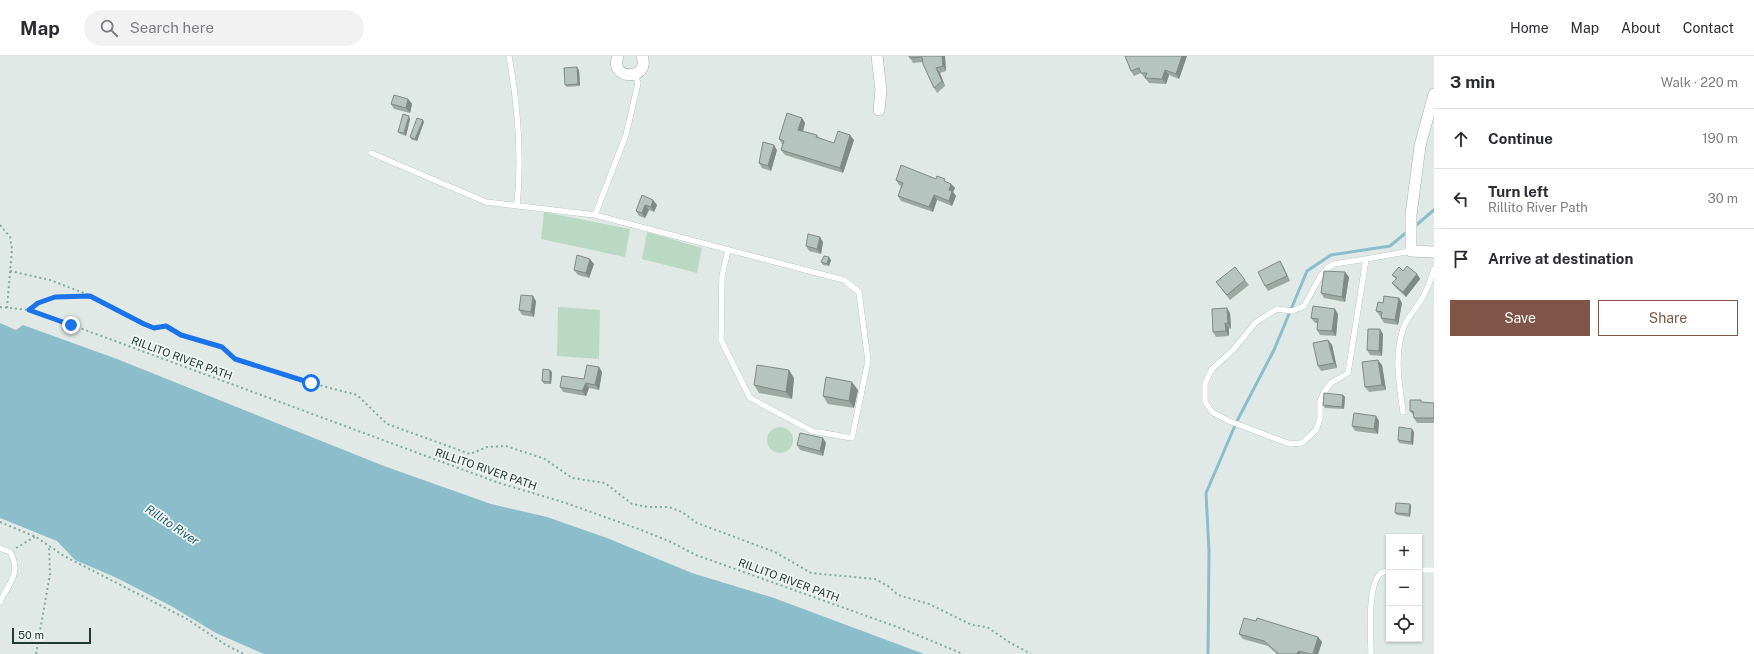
<!DOCTYPE html>
<html lang="en">
<head>
<meta charset="utf-8">
<style>
	body { margin:0; font-family:"Public Sans",sans-serif; background:#f2f2f3; color:#2b2b33 }
	.controls { position:absolute; right:12px; bottom:12px; display:grid; overflow:hidden; border-radius:0px; box-shadow:0 1px 3px #0004 }
	.controls button { width:36px; height:36px; display:grid; place-items:center; padding:0; border:0; border-bottom:1px solid #e1e1e2; background:#fff; color:#2b2b33; font:20px sans-serif }
	.scale { position:absolute; left:12px; bottom:10px; width:79px; box-sizing:border-box; padding-left:4px; border:2px solid #223833; border-top:0; font-size:11px; line-height:14px; white-space:nowrap; color:#223833; -webkit-text-stroke:3px #f0f6f3; paint-order:stroke }
	.stop { position:absolute; width:12px; height:12px; margin:-9px; border:3px solid #1a73e8; border-radius:50%; background:#fff }
	.stop.end { background:#1a73e8; border-color:#fff; box-shadow:0 1px 4px #0008 }
	.list { margin:0; padding:0; list-style:none }
	h2 { display:flex; justify-content:space-between; align-items:center; height:52px; margin:0; padding:0 16px; font-size:17px }
	h2 small { font-size:13px; font-weight:400; color:#7c7c81 }
	.list li { display:grid; grid-template-columns:26px 1fr auto; gap:12px; align-items:center; box-sizing:border-box; height:60px; padding:0 16px; border-top:1px solid #e1e1e2 }
	.list b { display:block; font-size:15px; white-space:nowrap }
	.list p { margin:0; font-size:13px; white-space:nowrap; color:#7c7c81 }
	.list em { font-size:13px; font-style:normal; color:#7c7c81 }
	.actions { display:flex; gap:8px; padding:12px 16px }
	.actions a { flex:1; padding:9px 0; border:1px solid #7f5548; border-radius:0px; text-align:center; font-size:14px; color:#7f5548 }
	.actions .main { background:#7f5548; color:#fff }
	.icon { flex:none; width:22px; height:22px; fill:none; stroke:currentColor; stroke-width:2; stroke-linecap:round; stroke-linejoin:round }
	.map { position:relative; flex:none; width:1434px; height:598px; overflow:hidden }
	header { display:flex; align-items:center; gap:24px; box-sizing:border-box; height:56px; padding:0 20px; background:#fff; border-bottom:1px solid #e1e1e2 }
	header strong { font-size:19px }
	nav { display:flex; gap:22px; margin-inline-start:auto; font-size:14px }
	.search { width:280px; height:36px; background:#f2f2f3; display:flex; align-items:center; gap:10px; box-sizing:border-box; padding:0 14px; border-radius:22px; color:#7c7c81; font-size:15px }
	main { display:flex }
	aside { flex:1; background:#fff }
	.map>svg:first-child { display:block }
	.green { fill:#bad9c4 }
	.water { fill:#8cbdca }
	.lines { fill:none; stroke-linecap:round; stroke-linejoin:round }
	.stream { stroke:#8cbdca; stroke-width:3 }
	.service-casing { stroke:#a3b0ac; stroke-width:6 }
	.minor-casing { stroke:#a3b0ac; stroke-width:12 }
	.path { stroke:#83aaa0; stroke-width:2; stroke-dasharray:2 3; stroke-linecap:butt }
	.service { stroke:#fff; stroke-width:5.5 }
	.minor { stroke:#fff; stroke-width:11 }
	.wall { fill:#9ca9a3 }
	.shaded-wall { fill:#7f8985 }
	.building { fill:#b5c4be; stroke:#7f8985 }
	.route { stroke:#1a73e8; stroke-width:5 }
	.labels { text-anchor:middle; dominant-baseline:central; stroke-width:3.5; stroke-linejoin:round; paint-order:stroke }
	.street-label { font-size:11px; fill:#223833; stroke:#f0f6f3 }
	.water-label { font-size:12px; font-style:italic; fill:#225d6e; stroke:#f0f6f3 }
</style>
</head>
<body>
<header>
<strong>Map</strong>
<div class="search"><svg class="icon" aria-label="search" viewBox="0 0 24 24"><circle cx="10" cy="10" r="6"/><path d="M15 15l6 6"/></svg>Search here</div>
<nav><a>Home</a><a>Map</a><a>About</a><a>Contact</a></nav>
</header>
<main>
<div class="map">
<svg width="1434" height="598" viewBox="0 0 1434 598">
	<rect width="100%" height="100%" fill="#e0e9e5"/>
	<path class="green" d="M 544,156 L 630,173 L 625,201 L 541,183 Z
		M 647,176 L 702,192 L 697,217 L 642,203 Z
		M 558,251 L 600,254 L 599,303 L 557,300 Z
		M767 384a13 13 0 1 1 26 0a13 13 0 1 1-26 0Z"/>
	<path class="water" d="M 0,267 L 16,274 L 23,269 L 117,303 L 384,410 L 491,448 L 547,461 L 607,482 L 692,517 L 774,542 L 924,598 L 264,598 L 216,577 L 171,550 L 117,522 L 75,504 L 57,485 L 0,462 Z"/>
	<g class="lines">
		<path class="stream" d="M 1414,171 L 1434,154
			M 1208,598 L 1209,495 L 1206,437 L 1237,365 L 1274,294 L 1307,215 L 1331,199 L 1390,190 L 1408,175"/>
		<g class="service-casing">
			<path id="service" d="M 509,0 C 518,50 522,99 517,149
				M 371,97 L 486,146 L 595,159 L 844,224 L 859,236 L 868,305 L 852,382 L 812,375 L 750,342 L 721,284 L 722,220 L 728,194
				M 595,159 L 626,79 L 638,27 L 635,18
				M 1366,203 L 1334,208 L 1327,212 L 1320,221 L 1304,250 L 1292,255 L 1277,253 L 1256,266 L 1233,294 L 1212,313 L 1205,327 L 1205,346 L 1212,356 L 1229,365 L 1290,388 L 1302,387 L 1316,374 L 1320,363 L 1320,345 L 1324,336 L 1331,327 L 1348,317 L 1366,203 L 1411,195
				M 1403,356 C 1399,327 1394,301 1403,273 C 1407,262 1415,254 1421,244 C 1427,235 1431,223 1434,213
				M 0,492 L 10,496 C 22,517 9,527 0,546
				M 1419,514 L 1434,514
				M 1371,598 C 1371,580 1367,530 1380,518 C 1382,516 1387,515 1389,514"/>
		</g>
		<g class="minor-casing">
			<path id="minor" d="M 618,0 C 608,25 651,25 642,0
				M 877,0 L 881,34 L 879,54
				M 1434,38 L 1420,90 L 1411,159 L 1411,195 L 1434,196"/>
		</g>
		<path class="path" d="M 0,169 L 10,181 L 12,193 L 7,252
			M 10,215 L 50,224 L 89,239
			M 0,251 L 29,254 L 42,258 L 499,427 L 566,447 L 644,475 L 671,486 L 696,499 L 903,573 L 963,598
			M 29,254 L 38,247 L 55,241 L 90,240 L 144,268 L 154,272 L 166,271 L 181,279 L 222,291 L 235,303 L 311,327 L 357,339 L 387,368 L 470,398 L 487,391 L 506,390 L 545,403 L 572,422 L 605,427 L 632,448 L 648,451 L 669,451 L 682,456 L 697,467 L 775,496 L 811,517 L 875,523 L 888,530 L 898,539 L 929,548 L 972,569 L 987,571 L 1009,586 L 1031,598
			M 0,466 L 36,481 L 64,500 L 187,563 L 226,589 L 244,598
			M 16,492 L 35,481
			M 36,598 L 50,518 L 49,490"/>
		<use href="#service" class="service"/>
		<use href="#minor" class="minor"/>
	</g>
	<path class="wall" d="M 909,0 L 945,0 L 946,15 L 940,17 L 945,30 L 937,37 L 934,32 L 923,6 L 913,7 L 910,2 Z
		M 1125,0 L 1187,0 L 1179,23 L 1169,19 L 1166,28 L 1149,27 L 1141,17 L 1134,20 L 1131,15 Z
		M 579,14 L 580,30 L 567,31 L 565,29 Z
		M 408,43 L 412,48 L 410,57 L 394,53 L 391,48 Z
		M 802,62 L 805,67 L 803,75 L 817,79 L 819,82 L 834,87 L 854,84 L 843,117 L 785,99 L 781,94 L 783,88 L 782,88 L 779,83 Z
		M 410,63 L 406,80 L 400,78 L 398,76 Z
		M 424,66 L 417,85 L 412,84 L 410,81 Z
		M 777,94 L 771,115 L 762,112 L 759,107 Z
		M 936,123 L 951,128 L 955,132 L 953,136 L 956,140 L 952,150 L 937,144 L 933,156 L 901,145 L 898,140 L 901,130 L 899,129 L 896,124 Z
		M 653,144 L 657,149 L 654,156 L 649,154 L 645,162 L 639,160 L 636,155 Z
		M 823,186 L 821,198 L 809,195 L 806,190 Z
		M 831,204 L 829,210 L 823,209 L 821,206 Z
		M 1280,205 L 1283,210 L 1290,225 L 1268,235 L 1265,230 Z
		M 594,208 L 589,222 L 578,219 L 574,214 Z
		M 1403,215 L 1417,218 L 1420,223 L 1406,241 L 1396,232 L 1392,227 L 1396,223 L 1392,219 Z
		M 1349,221 L 1345,246 L 1324,242 L 1321,237 Z
		M 1245,224 L 1249,229 L 1230,244 L 1216,226 Z
		M 1399,242 L 1402,247 L 1398,269 L 1384,267 L 1381,262 L 1381,260 L 1380,260 L 1376,255 L 1383,247 Z
		M 536,245 L 534,261 L 522,259 L 519,254 Z
		M 1230,257 L 1231,273 L 1229,272 L 1229,280 L 1216,281 L 1213,276 Z
		M 1338,258 L 1336,280 L 1320,279 L 1317,274 L 1318,267 L 1315,267 L 1311,262 Z
		M 1383,278 L 1382,300 L 1370,299 L 1367,294 Z
		M 1328,284 L 1332,289 L 1337,312 L 1321,315 L 1318,310 Z
		M 1382,309 L 1386,334 L 1369,336 L 1365,331 Z
		M 599,311 L 602,316 L 599,334 L 589,332 L 586,340 L 563,336 L 560,331 L 584,323 Z
		M 552,316 L 551,328 L 544,328 L 542,325 Z
		M 794,322 L 792,343 L 759,337 L 754,329 Z
		M 858,334 L 854,352 L 828,348 L 823,340 Z
		M 1343,339 L 1345,341 L 1344,353 L 1325,352 L 1323,349 Z
		M 1423,346 L 1434,347 L 1434,367 L 1417,367 L 1414,362 L 1414,360 L 1410,355 Z
		M 1379,365 L 1378,378 L 1355,375 L 1352,370 Z
		M 1414,376 L 1413,389 L 1399,387 L 1398,384 Z
		M 823,382 L 826,387 L 823,400 L 800,394 L 797,389 Z
		M 1410,448 L 1411,450 L 1410,461 L 1397,459 L 1395,457 Z
		M 1256,565 L 1318,581 L 1322,586 L 1318,598 L 1277,598 L 1268,590 L 1243,583 L 1239,578 Z"/>
	<path class="shaded-wall" d="M 942,0 L 945,0 L 946,15 L 943,10 Z
		M 1182,0 L 1187,0 L 1179,23 L 1176,18 Z
		M 577,11 L 579,14 L 580,30 L 578,28 Z
		M 936,12 L 940,17 L 945,30 L 942,25 Z
		M 1165,14 L 1169,19 L 1166,28 L 1162,23 Z
		M 408,43 L 412,48 L 410,57 L 406,52 Z
		M 409,60 L 410,63 L 406,80 L 404,77 Z
		M 802,62 L 805,67 L 802,79 L 798,74 Z
		M 423,64 L 424,66 L 417,85 L 415,83 Z
		M 850,79 L 854,84 L 843,117 L 840,112 Z
		M 774,89 L 777,94 L 771,115 L 768,110 Z
		M 951,128 L 955,132 L 953,136 L 956,140 L 952,150 L 949,145 L 949,134 Z
		M 934,139 L 937,144 L 933,156 L 929,151 Z
		M 653,144 L 657,149 L 654,156 L 651,151 Z
		M 645,149 L 649,154 L 645,162 L 642,157 Z
		M 820,181 L 823,186 L 821,198 L 817,193 Z
		M 829,201 L 831,204 L 829,210 L 827,208 Z
		M 590,203 L 594,208 L 589,222 L 586,217 Z
		M 1280,205 L 1283,210 L 1290,225 L 1287,220 Z
		M 1345,216 L 1349,221 L 1345,246 L 1342,241 Z
		M 1417,218 L 1420,223 L 1406,241 L 1403,236 Z
		M 533,240 L 536,245 L 534,261 L 531,256 Z
		M 1399,242 L 1402,247 L 1398,269 L 1395,264 Z
		M 1227,252 L 1230,257 L 1231,273 L 1228,268 Z
		M 1335,253 L 1338,258 L 1336,280 L 1332,275 Z
		M 1225,267 L 1229,272 L 1229,280 L 1226,275 Z
		M 1380,273 L 1383,278 L 1382,300 L 1379,295 Z
		M 1328,284 L 1332,289 L 1337,312 L 1334,307 Z
		M 1378,304 L 1382,309 L 1386,334 L 1382,329 Z
		M 599,311 L 602,316 L 599,334 L 595,329 Z
		M 550,314 L 552,316 L 551,328 L 550,326 Z
		M 789,314 L 794,322 L 792,343 L 786,336 Z
		M 852,326 L 858,334 L 854,352 L 849,345 Z
		M 586,327 L 589,332 L 586,340 L 582,335 Z
		M 1343,339 L 1345,341 L 1344,353 L 1342,351 Z
		M 1376,360 L 1379,365 L 1378,378 L 1374,373 Z
		M 1412,373 L 1414,376 L 1413,389 L 1411,386 Z
		M 823,382 L 826,387 L 823,400 L 820,395 Z
		M 1410,448 L 1411,450 L 1410,461 L 1409,458 Z
		M 1318,581 L 1322,586 L 1318,598 L 1313,598 Z
		M 1299,595 L 1301,598 L 1296,598 Z"/>
	<path class="building" d="M 909,0 L 942,0 L 943,10 L 936,12 L 942,25 L 934,32 L 923,8 L 922,1 L 910,2 Z
		M 1125,0 L 1182,0 L 1176,18 L 1165,14 L 1162,23 L 1145,22 L 1147,17 L 1141,17 L 1139,12 L 1131,15 Z
		M 577,11 L 578,28 L 565,29 L 564,12 Z
		M 394,39 L 408,43 L 406,52 L 391,48 Z
		M 787,57 L 802,62 L 798,74 L 817,79 L 816,81 L 834,87 L 838,75 L 850,79 L 840,112 L 781,94 L 784,85 L 779,83 Z
		M 403,58 L 409,60 L 404,77 L 398,76 Z
		M 417,62 L 423,64 L 415,83 L 410,81 Z
		M 763,86 L 774,89 L 768,110 L 759,107 Z
		M 901,109 L 936,123 L 937,120 L 945,123 L 944,125 L 951,128 L 949,134 L 952,135 L 949,145 L 934,139 L 929,151 L 898,140 L 903,127 L 896,124 Z
		M 642,139 L 653,144 L 651,151 L 645,149 L 642,157 L 636,155 Z
		M 808,178 L 820,181 L 817,193 L 806,190 Z
		M 577,199 L 590,203 L 586,217 L 574,214 Z
		M 824,200 L 829,201 L 827,208 L 821,206 Z
		M 1280,205 L 1287,220 L 1265,230 L 1258,216 Z
		M 1407,210 L 1417,218 L 1403,236 L 1392,227 L 1397,222 L 1392,219 L 1399,211 L 1403,215 Z
		M 1235,211 L 1245,224 L 1227,239 L 1216,226 Z
		M 1324,215 L 1345,216 L 1342,241 L 1321,237 Z
		M 521,239 L 533,240 L 531,256 L 519,254 Z
		M 1384,240 L 1399,242 L 1395,264 L 1381,262 L 1382,256 L 1376,255 L 1378,246 L 1383,247 Z
		M 1313,250 L 1335,253 L 1332,275 L 1317,274 L 1318,263 L 1311,262 Z
		M 1227,252 L 1228,268 L 1225,267 L 1226,275 L 1213,276 L 1212,253 Z
		M 1368,273 L 1380,273 L 1379,295 L 1367,294 Z
		M 1328,284 L 1334,307 L 1318,310 L 1313,287 Z
		M 1378,304 L 1382,329 L 1365,331 L 1362,306 Z
		M 587,309 L 599,311 L 595,329 L 586,327 L 582,335 L 560,331 L 562,320 L 584,323 Z
		M 757,309 L 789,314 L 786,336 L 754,329 Z
		M 543,313 L 550,314 L 550,326 L 542,325 Z
		M 826,321 L 852,326 L 849,345 L 823,340 Z
		M 1324,337 L 1343,339 L 1342,351 L 1323,349 Z
		M 1410,344 L 1421,344 L 1421,346 L 1434,347 L 1434,362 L 1414,362 L 1413,355 L 1410,355 Z
		M 1354,357 L 1376,360 L 1374,373 L 1352,370 Z
		M 1399,371 L 1412,373 L 1411,386 L 1398,384 Z
		M 800,377 L 823,382 L 820,395 L 797,389 Z
		M 1396,447 L 1410,448 L 1409,458 L 1395,457 Z
		M 1244,562 L 1256,565 L 1257,562 L 1318,581 L 1313,598 L 1310,598 L 1299,595 L 1296,598 L 1279,598 L 1264,585 L 1239,578 Z"/>
	<g class="lines">
		<path class="route" d="M 71,269 L 29,254 L 38,247 L 55,241 L 90,240 L 144,268 L 154,272 L 166,270 L 181,279 L 222,291 L 235,303 L 311,327"/>
	</g>
	<g class="labels">
		<g class="street-label">
			<text transform="translate(182 302) rotate(20)">RILLITO RIVER PATH</text>
			<text transform="translate(486 413) rotate(19)">RILLITO RIVER PATH</text>
			<text transform="translate(789 524) rotate(20)">RILLITO RIVER PATH</text>
		</g>
		<g class="water-label">
			<text transform="translate(172 469) rotate(34)">Rillito River</text>
		</g>
	</g>
</svg>
<div class="controls">
<button>+</button>
<button>−</button>
<button><svg class="icon" aria-label="locate" viewBox="0 0 24 24"><circle cx="12" cy="12" r="6"/><path d="M12 2v4M12 18v4M2 12h4M18 12h4"/></svg></button>
</div>
<div class="scale">50 m</div>
<div class="stop" style="left:311px;top:327px"></div>
<div class="stop end" style="left:71px;top:269px"></div>
</div>
<aside>
<h2>3 min<small>Walk · 220 m</small></h2>
<ul class="list">
<li><svg class="icon" aria-label="ahead" viewBox="0 0 24 24"><path d="M12 20V5M6 11l6-6 6 6"/></svg><div><b>Continue</b></div><em>190 m</em></li>
<li><svg class="icon" aria-label="left" viewBox="0 0 24 24"><path d="M17 20v-9H6M10 6l-5 5 5 5"/></svg><div><b>Turn left</b><p>Rillito River Path</p></div><em>30 m</em></li>
<li><svg class="icon" aria-label="arrive" viewBox="0 0 24 24"><path d="M6 21V4h12l-3 4 3 4H6"/></svg><div><b>Arrive at destination</b></div></li>
</ul>
<div class="actions"><a class="main">Save</a><a>Share</a></div>
</aside>
</main>
</body>
</html>
